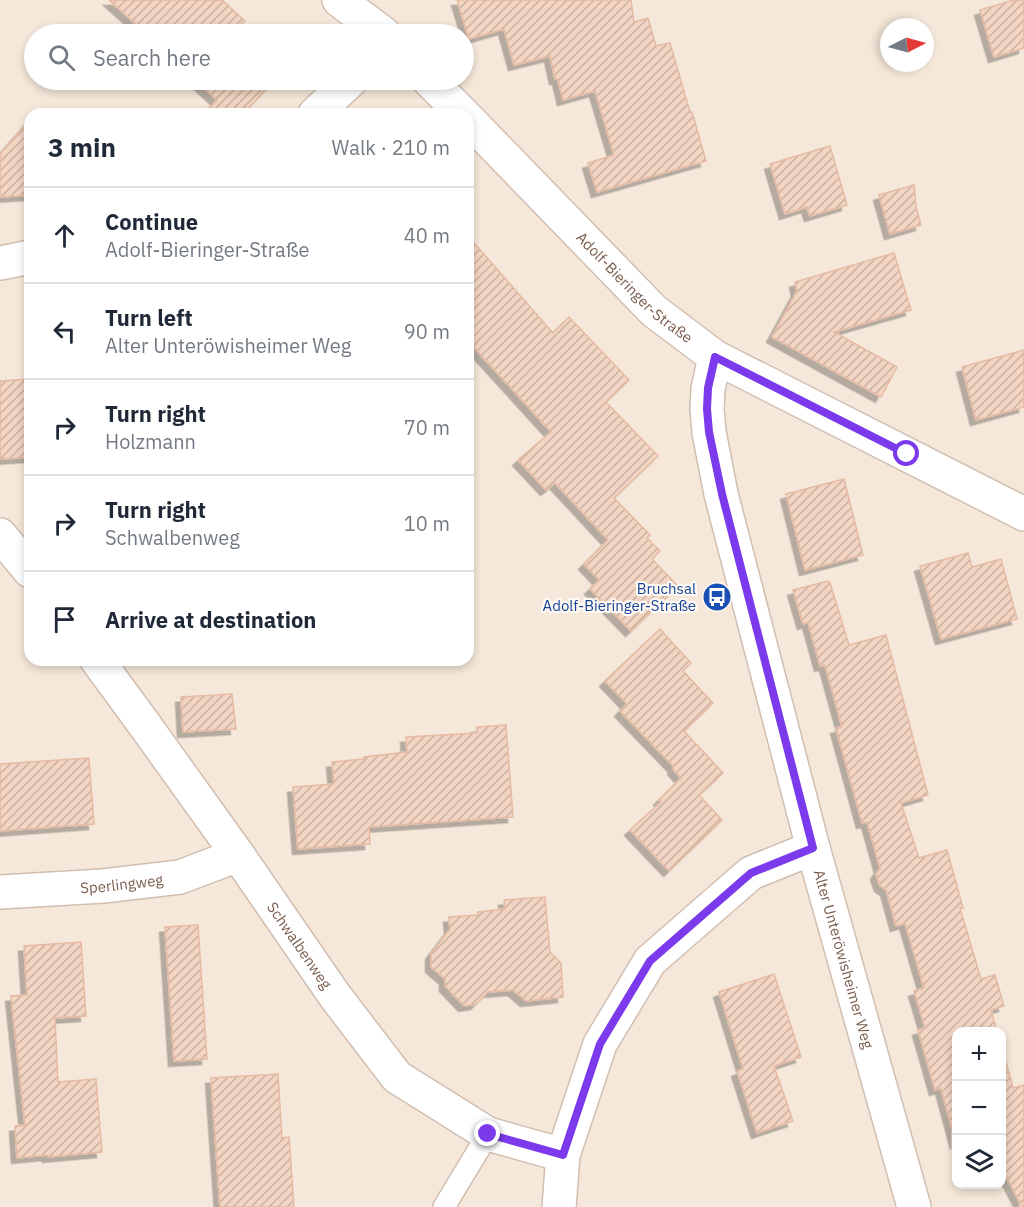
<!DOCTYPE html>
<html lang="en">
<head>
<meta charset="utf-8">
<style>
	body { margin:0; font-family:"IBM Plex Sans",sans-serif; background:#f6f6f7; color:#1f2937 }
	.controls { position:absolute; right:18px; bottom:18px; display:grid; overflow:hidden; border-radius:12px; box-shadow:0 3px 9px #0003 }
	.controls button { width:54px; height:54px; display:grid; place-items:center; padding:0; border:0; border-bottom:2px solid #e0e1e3; background:#fff; color:#1f2937; font:30px sans-serif }
	.compass { position:absolute; left:880px; top:18px; width:54px; height:54px; border-radius:50%; background:#fff; box-shadow:0 3px 9px #0003; rotate:84deg }
	.stop { position:absolute; width:18px; height:18px; margin:-14px; border:4px solid #7c3aed; border-radius:50%; background:#fff }
	.stop.end { background:#7c3aed; border-color:#fff; box-shadow:0 2px 6px #0008 }
	.list { margin:0; padding:0; list-style:none }
	h2 { display:flex; justify-content:space-between; align-items:center; height:78px; margin:0; padding:0 24px; font-size:26px }
	h2 small { font-size:20px; font-weight:400; color:#747a83 }
	.list li { display:grid; grid-template-columns:39px 1fr auto; gap:18px; align-items:center; box-sizing:border-box; height:96px; padding:0 24px; border-top:2px solid #e0e1e3 }
	.list b { display:block; font-size:22px; white-space:nowrap }
	.list p { margin:0; font-size:20px; white-space:nowrap; color:#747a83 }
	.list em { font-size:20px; font-style:normal; color:#747a83 }
	.icon { flex:none; width:33px; height:33px; fill:none; stroke:currentColor; stroke-width:2; stroke-linecap:round; stroke-linejoin:round }
	.map { position:relative; flex:none; width:1024px; height:1207px; overflow:hidden }
	.search { position:absolute; background:#fff; box-shadow:0 3px 9px #0003; left:24px; top:24px; width:450px; height:66px; display:flex; align-items:center; gap:15px; box-sizing:border-box; padding:0 21px; border-radius:33px; color:#747a83; font-size:22px }
	.panel { position:absolute; background:#fff; box-shadow:0 3px 9px #0003; left:24px; top:108px; width:450px; height:558px; border-radius:18px }
	.map>svg:first-child { display:block }
	.residential { fill:#f5e8da; fill-rule:evenodd }
	.building { fill:url(#building-hatch); stroke:#e6bba3; stroke-width:1.5; filter:url(#shadow) }
	.lines { fill:none; stroke-linecap:round; stroke-linejoin:round }
	.service-casing { stroke:#d1beb0; stroke-width:24 }
	.minor-casing { stroke:#d1beb0; stroke-width:36 }
	.service { stroke:#fff; stroke-width:21 }
	.minor { stroke:#fff; stroke-width:33 }
	.route { stroke:#7c3aed; stroke-width:8 }
	.labels { text-anchor:middle; dominant-baseline:central; stroke-width:4.5; stroke-linejoin:round; paint-order:stroke }
	.street-label { font-size:15px; fill:#7a5c4d; stroke:#fffaf3 }
	.transit-label { font-size:15px; fill:#164399; stroke:#fffaf3; text-anchor:end }
</style>
</head>
<body>
<div class="map">
<svg width="1024" height="1207" viewBox="0 0 1024 1207">
	<defs>
		<pattern id="building-hatch" width="6" height="6" patternUnits="userSpaceOnUse" patternTransform="scale(1.5)"><rect width="6" height="6" fill="#f3d5c3"/><path d="M-1 1l2-2M0 6l6-6M5 7l2-2" fill="none" stroke="#cab0a1"/></pattern>
		<filter id="shadow"><feDropShadow dx="-5.5" dy="5.5" stdDeviation="0" flood-color="#0004"/></filter>
	</defs>
	<rect width="100%" height="100%" fill="#fdf6ec"/>
	<path class="residential" d="M 0,0 L 1024,0 L 1024,1207 L 0,1207 ZM 889,27 L 925,27 L 925,63 L 889,63 ZM 34,34 L 464,34 L 464,80 L 34,80 ZM 30,114 L 468,114 L 468,660 L 30,660 ZM 956,1032 L 1002,1032 L 1002,1184 L 956,1184 Z"/>
	<path class="building" d="M 109,0 L 222,0 L 245,21 L 240,26 L 249,34 L 147,34 Z
		M 457,0 L 631,0 L 634,22 L 648,18 L 656,46 L 670,43 L 690,112 L 692,112 L 706,161 L 597,192 L 588,163 L 614,155 L 595,91 L 563,100 L 558,79 L 555,79 L 550,56 L 514,65 L 504,29 L 469,39 Z
		M 1014,0 L 1024,0 L 1024,48 L 994,57 L 980,10 Z
		M 195,80 L 275,80 L 243,114 L 204,114 L 217,100 Z
		M 30,120 L 30,195 L 0,197 L 0,154 Z
		M 830,146 L 847,205 L 810,216 L 807,207 L 785,214 L 770,164 Z
		M 914,185 L 916,207 L 921,225 L 890,234 L 879,195 Z
		M 468,236 L 553,333 L 569,317 L 629,380 L 606,402 L 658,456 L 614,498 L 650,535 L 647,538 L 660,551 L 652,559 L 678,586 L 631,631 L 590,589 L 599,580 L 584,564 L 608,540 L 555,483 L 546,490 L 518,460 L 551,432 L 468,341 Z
		M 894,253 L 911,310 L 834,332 L 897,367 L 881,397 L 772,337 L 797,291 L 795,282 Z
		M 1024,350 L 1024,407 L 976,420 L 962,367 Z
		M 30,379 L 30,457 L 0,459 L 0,381 Z
		M 844,479 L 863,555 L 805,570 L 786,494 Z
		M 968,553 L 972,567 L 1001,559 L 1017,619 L 941,639 L 920,566 Z
		M 828,581 L 829,584 L 830,583 L 849,645 L 886,635 L 928,795 L 901,803 L 919,858 L 947,850 L 963,908 L 960,908 L 981,979 L 995,975 L 1004,1006 L 991,1010 L 997,1032 L 957,1032 L 956,1144 L 941,1088 L 935,1090 L 918,1030 L 925,1028 L 914,991 L 924,988 L 905,923 L 896,926 L 886,890 L 880,886 L 876,874 L 880,868 L 867,822 L 862,823 L 836,728 L 842,727 L 825,665 L 820,666 L 808,622 L 803,624 L 793,590 Z
		M 660,629 L 691,663 L 683,671 L 713,703 L 684,731 L 723,773 L 699,795 L 722,820 L 669,871 L 630,830 L 661,802 L 659,800 L 681,778 L 673,769 L 674,767 L 620,711 L 627,704 L 605,681 Z
		M 232,694 L 236,729 L 183,732 L 181,697 Z
		M 506,725 L 513,817 L 369,827 L 370,844 L 298,849 L 293,787 L 334,784 L 332,762 L 364,759 L 364,757 L 407,752 L 406,737 L 477,733 L 477,727 Z
		M 89,758 L 94,824 L 0,831 L 0,764 Z
		M 545,897 L 550,952 L 561,963 L 563,997 L 526,1001 L 513,990 L 488,992 L 476,1004 L 464,1006 L 445,986 L 445,979 L 431,967 L 431,954 L 450,929 L 449,917 L 478,915 L 478,912 L 505,909 L 504,900 Z
		M 198,925 L 207,1059 L 174,1061 L 165,927 Z
		M 81,942 L 86,1016 L 55,1018 L 58,1082 L 96,1079 L 102,1152 L 48,1157 L 48,1155 L 17,1158 L 15,1126 L 25,1125 L 11,996 L 27,995 L 24,946 Z
		M 774,974 L 801,1057 L 774,1066 L 793,1121 L 757,1133 L 737,1071 L 743,1069 L 719,992 Z
		M 1002,1048 L 1013,1088 L 1024,1085 L 1024,1207 L 1022,1207 L 1002,1168 Z
		M 278,1074 L 282,1138 L 289,1137 L 294,1207 L 220,1207 L 211,1078 Z"/>
	<g class="lines">
		<g class="service-casing">
			<path id="service" d="M 444,1207 L 488,1134"/>
		</g>
		<g class="minor-casing">
			<g id="minor">
				<path d="M 339,0 L 384,34"/>
				<path d="M 429,80 L 463,114"/>
				<path d="M 315,114 L 351,80"/>
				<path id="s1" d="M 468,119 L 654,311 L 715,357 L 1024,514"/>
				<path d="M 0,263 L 30,257"/>
				<path id="s2" d="M 715,357 L 708,389 L 707,409 L 709,432 L 721,494 L 813,848 L 914,1207"/>
				<path d="M 0,535 L 30,571"/>
				<path id="s3" d="M 97,660 L 144,724 L 238,855 L 335,996 L 397,1077 L 488,1134 L 563,1155"/>
				<path id="s4" d="M 0,892 L 103,886 L 180,877 L 238,855"/>
				<path d="M 559,1207 L 563,1155 L 600,1044 L 650,961 L 751,873 L 813,848"/>
			</g>
		</g>
		<use href="#service" class="service"/>
		<use href="#minor" class="minor"/>
	</g>
	<g class="lines">
		<path class="route" d="M 488,1134 L 563,1155 L 600,1044 L 650,961 L 751,873 L 813,848 L 722,494 L 709,432 L 707,409 L 708,388 L 715,357 L 907,454"/>
	</g>
	<defs>
		<g id="bus-disc" transform="scale(1.5)"><circle r="9.5" fill="#1a4fb4" stroke="#fffaf3"/><path d="M-5-6H5V4H4V6H2V4H-2V6H-4V4H-5ZM-3.5-4V0h7V-4ZM-3.5 1.2v1.5H-2V1.2ZM2 1.2v1.5H3.5V1.2Z" fill="#fff"/></g>
	</defs>
	<g fill-rule="evenodd">
		<use href="#bus-disc" x="717" y="597"/>
	</g>
	<g class="labels">
		<g class="street-label">
			<text stroke="none"><textPath href="#s1" startOffset="237">Adolf-Bieringer-Straße</textPath></text>
			<text stroke="none"><textPath href="#s4" startOffset="122">Sperlingweg</textPath></text>
			<text stroke="none"><textPath href="#s3" startOffset="350">Schwalbenweg</textPath></text>
			<text stroke="none"><textPath href="#s2" startOffset="620">Alter Unteröwisheimer Weg</textPath></text>
		</g>
		<g class="transit-label">
			<text x="696" y="588">Bruchsal<tspan x="696" dy="17">Adolf-Bieringer-Straße</tspan></text>
		</g>
	</g>
</svg>
<div class="controls">
<button>+</button>
<button>−</button>
<button><svg class="icon" aria-label="layers" viewBox="0 0 24 24"><path d="M12 4l9 5-9 5-9-5zM3 14l9 5 9-5"/></svg></button>
</div>
<svg class="compass" viewBox="-18 -18 36 36"><path d="M0-13l5 13h-10z" fill="#e53935"/><path d="M0 13l5-13h-10z" fill="#747a83"/></svg>
<div class="stop" style="left:907px;top:454px"></div>
<div class="stop end" style="left:488px;top:1134px"></div>
<div class="search"><svg class="icon" aria-label="search" viewBox="0 0 24 24"><circle cx="10" cy="10" r="6"/><path d="M15 15l6 6"/></svg>Search here</div>
<section class="panel">
<h2>3 min<small>Walk · 210 m</small></h2>
<ul class="list">
<li><svg class="icon" aria-label="ahead" viewBox="0 0 24 24"><path d="M12 20V5M6 11l6-6 6 6"/></svg><div><b>Continue</b><p>Adolf-Bieringer-Straße</p></div><em>40 m</em></li>
<li><svg class="icon" aria-label="left" viewBox="0 0 24 24"><path d="M17 20v-9H6M10 6l-5 5 5 5"/></svg><div><b>Turn left</b><p>Alter Unteröwisheimer Weg</p></div><em>90 m</em></li>
<li><svg class="icon" aria-label="right" viewBox="0 0 24 24"><path d="M7 20v-9h11M14 6l5 5-5 5"/></svg><div><b>Turn right</b><p>Holzmann</p></div><em>70 m</em></li>
<li><svg class="icon" aria-label="right" viewBox="0 0 24 24"><path d="M7 20v-9h11M14 6l5 5-5 5"/></svg><div><b>Turn right</b><p>Schwalbenweg</p></div><em>10 m</em></li>
<li><svg class="icon" aria-label="arrive" viewBox="0 0 24 24"><path d="M6 21V4h12l-3 4 3 4H6"/></svg><div><b>Arrive at destination</b></div></li>
</ul>
</section>
</div>
</body>
</html>
